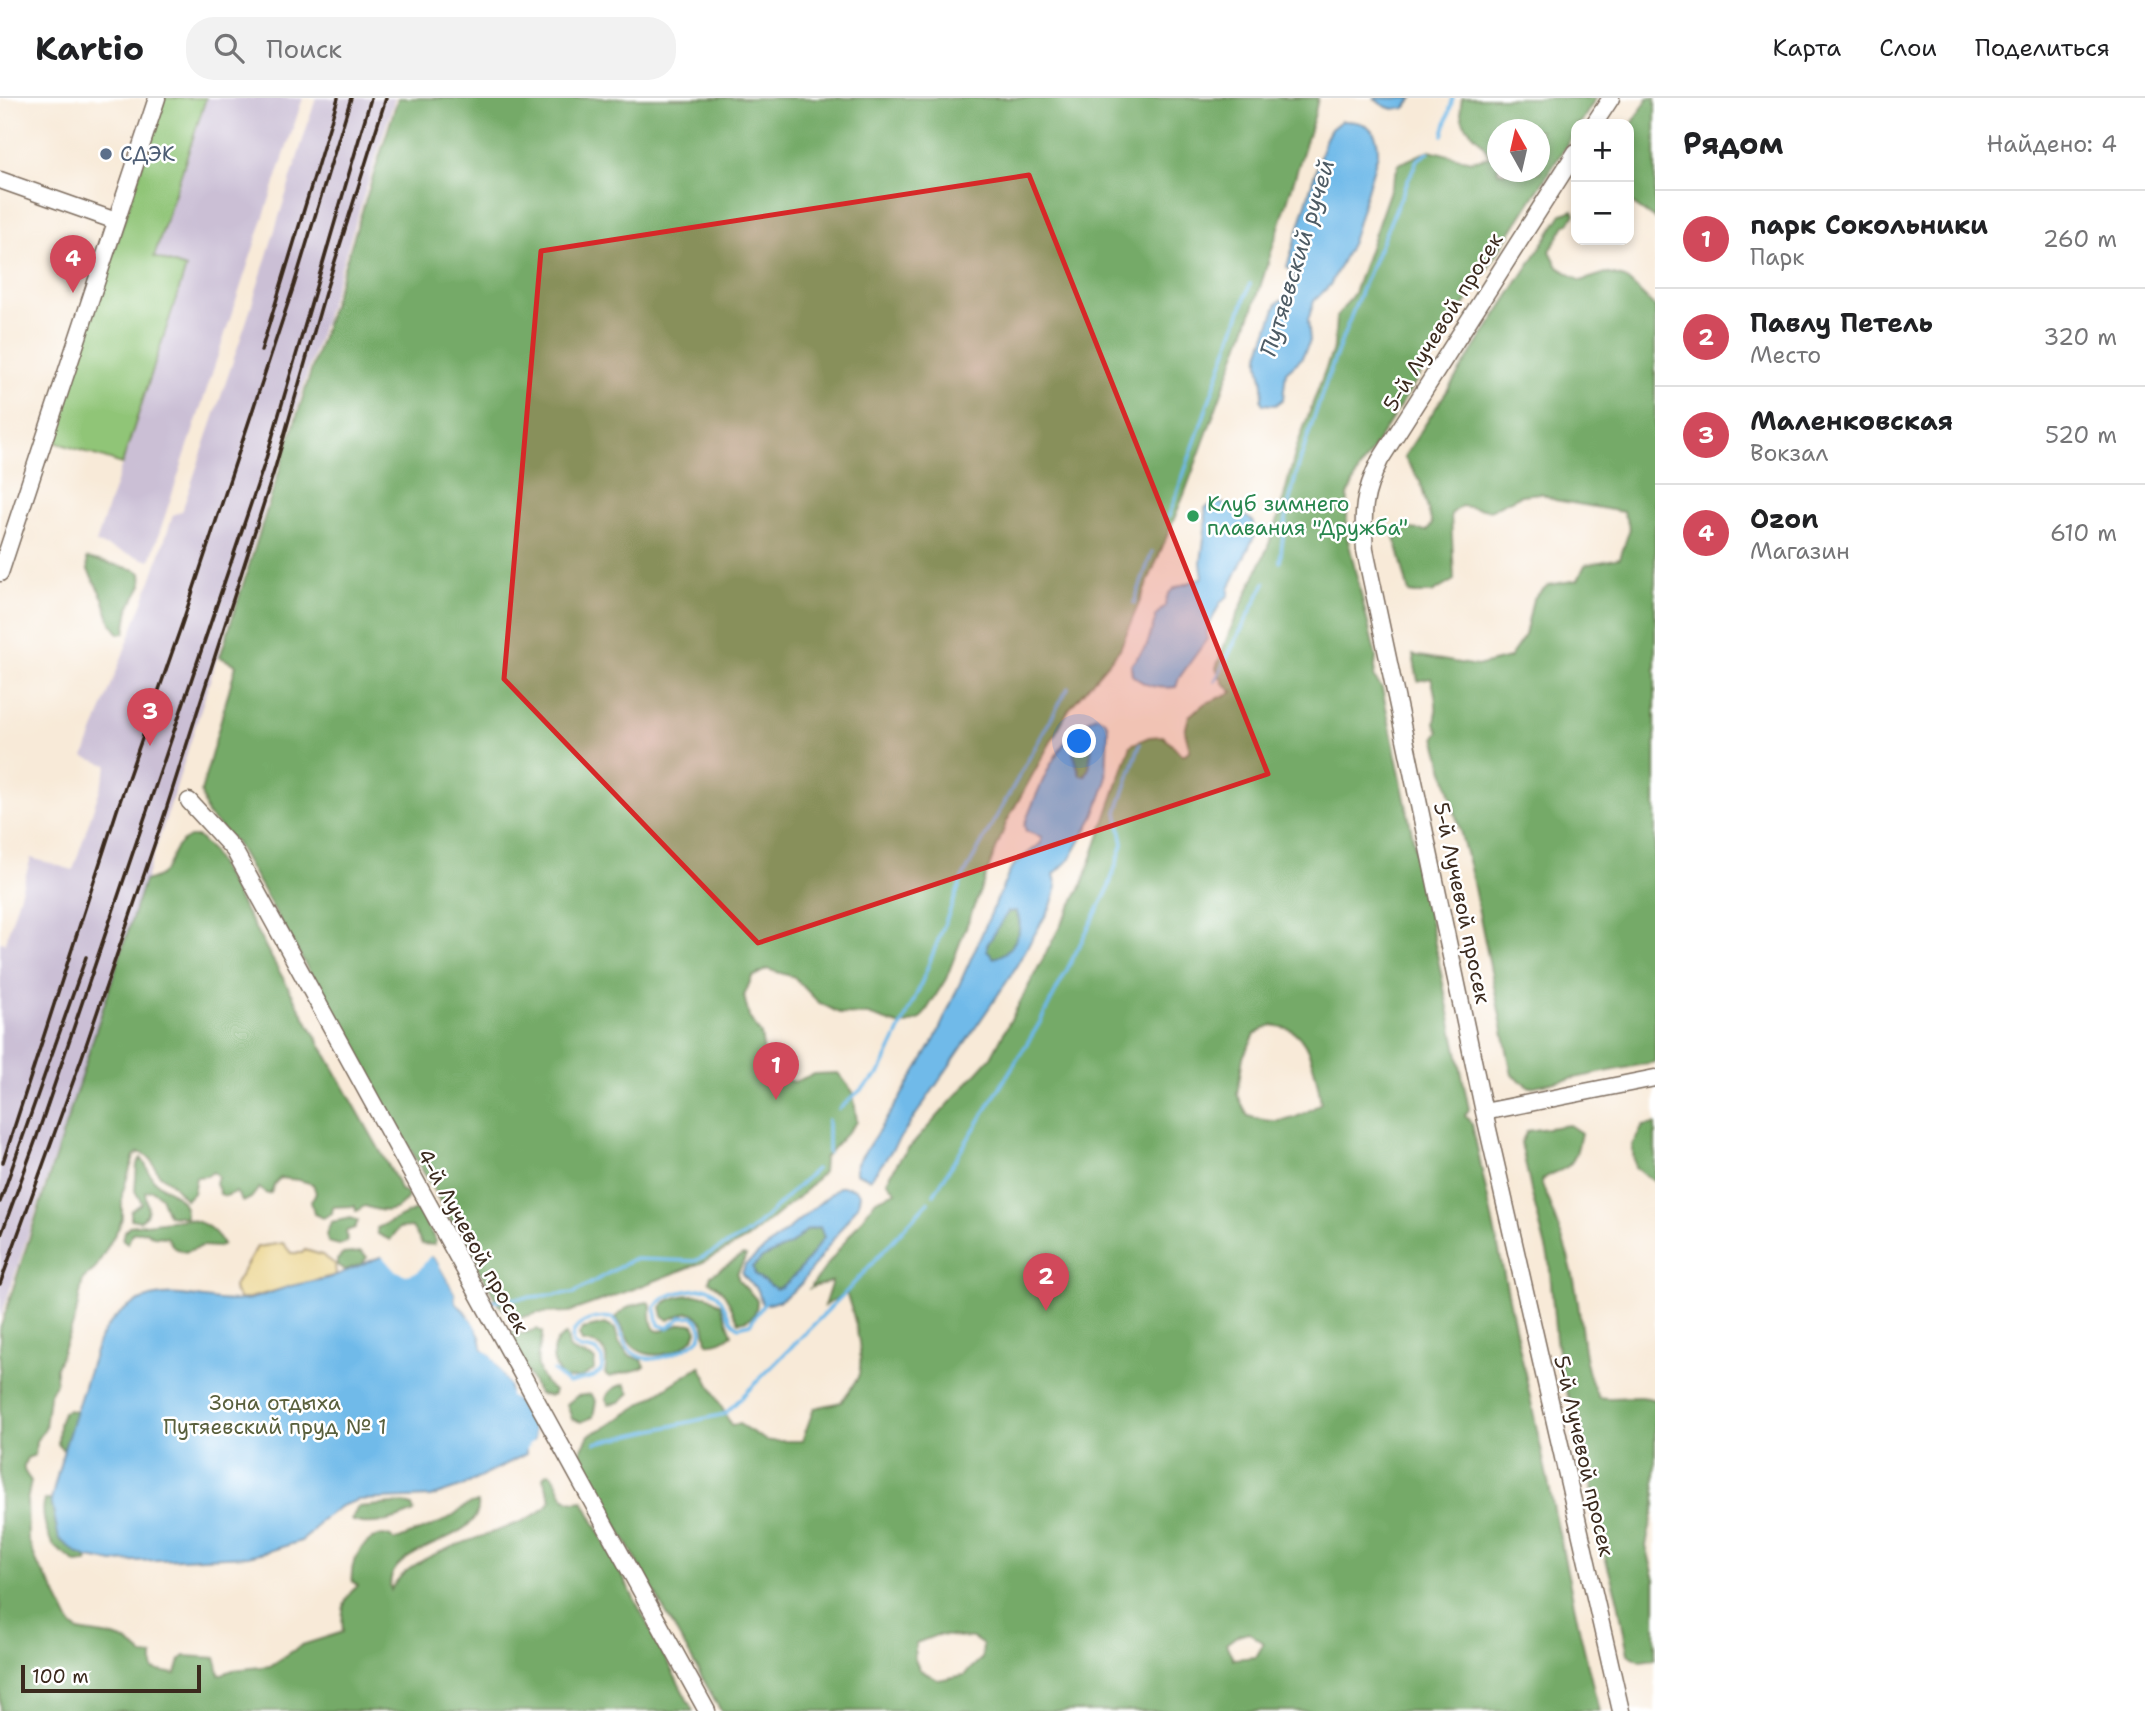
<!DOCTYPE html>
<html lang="ru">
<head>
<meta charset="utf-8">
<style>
	body { margin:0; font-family:"Shantell Sans",sans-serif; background:#f2f2f2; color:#202124 }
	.controls { position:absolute; right:21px; top:21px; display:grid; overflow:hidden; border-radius:14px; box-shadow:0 4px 10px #0003 }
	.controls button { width:63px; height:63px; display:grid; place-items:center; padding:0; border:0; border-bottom:2px solid #e0e0e0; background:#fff; color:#202124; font:35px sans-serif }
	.compass { position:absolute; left:1487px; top:21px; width:63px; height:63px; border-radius:50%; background:#fff; box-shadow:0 4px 10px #0003; rotate:352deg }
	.scale { position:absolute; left:21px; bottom:18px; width:180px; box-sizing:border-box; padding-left:7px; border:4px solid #3b2a1e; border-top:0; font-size:19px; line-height:24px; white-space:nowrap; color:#3b2a1e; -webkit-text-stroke:5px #fff; paint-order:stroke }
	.you { position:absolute; left:1080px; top:644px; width:24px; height:24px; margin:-18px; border:5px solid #fff; border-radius:50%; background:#1a73e8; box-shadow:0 0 0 10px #1a73e833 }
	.badge { display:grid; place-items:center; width:46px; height:46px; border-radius:50%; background:#d1495b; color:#fff; font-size:23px; font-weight:700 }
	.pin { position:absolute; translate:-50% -58px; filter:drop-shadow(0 2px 4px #0008) }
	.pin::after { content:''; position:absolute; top:37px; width:24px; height:21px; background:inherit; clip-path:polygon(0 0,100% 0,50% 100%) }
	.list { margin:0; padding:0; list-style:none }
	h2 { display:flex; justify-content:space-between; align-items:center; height:91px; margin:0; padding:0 28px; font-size:30px }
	h2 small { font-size:23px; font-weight:400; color:#757577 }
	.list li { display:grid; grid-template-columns:46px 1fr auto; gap:21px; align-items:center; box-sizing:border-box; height:98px; padding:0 28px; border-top:2px solid #e0e0e0 }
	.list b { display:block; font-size:26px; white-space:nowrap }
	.list p { margin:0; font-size:23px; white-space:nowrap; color:#757577 }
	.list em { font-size:23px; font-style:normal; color:#757577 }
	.icon { flex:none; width:38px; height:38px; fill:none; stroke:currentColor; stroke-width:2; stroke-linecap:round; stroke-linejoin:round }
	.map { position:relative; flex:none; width:1655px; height:1613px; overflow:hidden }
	header { display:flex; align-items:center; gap:42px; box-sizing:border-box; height:98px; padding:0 35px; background:#fff; border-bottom:2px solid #e0e0e0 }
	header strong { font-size:33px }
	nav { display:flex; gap:38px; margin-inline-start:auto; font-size:24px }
	.search { width:490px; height:63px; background:#f2f2f2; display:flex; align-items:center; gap:18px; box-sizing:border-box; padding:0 24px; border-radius:28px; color:#757577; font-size:26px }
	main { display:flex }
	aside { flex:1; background:#fff }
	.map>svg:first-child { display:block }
	.industrial { fill:#cbbfd5 }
	.green { fill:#90c577; stroke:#66784a; stroke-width:2 }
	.forest { fill:#74aa68; stroke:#586a43; stroke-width:2; fill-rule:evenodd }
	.sand { fill:#eeda9e; stroke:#94825e; stroke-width:2 }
	.water { fill:#70bae9; stroke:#567284; stroke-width:2; fill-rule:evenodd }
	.pier { fill:#f8ead8 }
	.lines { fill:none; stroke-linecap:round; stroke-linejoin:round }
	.stream { stroke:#70bae9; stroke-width:3.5 }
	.minor-casing { stroke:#7d6d5f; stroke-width:19 }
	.minor { stroke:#fff; stroke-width:16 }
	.rail { stroke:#3b2a1e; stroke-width:3.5 }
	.marked { fill:#d62828; fill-opacity:0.2; stroke:#d62828; stroke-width:5; stroke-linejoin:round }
	.service-dot { fill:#5c6f8a; stroke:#fff; stroke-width:2.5 }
	.leisure-dot { fill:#2e9e5b; stroke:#fff; stroke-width:2.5 }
	.labels { text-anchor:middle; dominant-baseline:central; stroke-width:5; stroke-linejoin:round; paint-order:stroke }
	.service-label { font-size:21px; fill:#4e5e75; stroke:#fff; text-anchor:start }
	.street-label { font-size:21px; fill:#3b2a1e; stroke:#fff }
	.leisure-label { font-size:21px; fill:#27864d; stroke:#fff; text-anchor:start }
	.park-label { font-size:21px; fill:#59603d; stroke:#fff }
	.water-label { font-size:23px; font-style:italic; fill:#4e5c65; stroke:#fff }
</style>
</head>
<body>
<header>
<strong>Kartio</strong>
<div class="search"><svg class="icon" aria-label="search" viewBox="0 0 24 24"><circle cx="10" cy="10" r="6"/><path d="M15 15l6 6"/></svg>Поиск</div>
<nav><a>Карта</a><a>Слои</a><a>Поделиться</a></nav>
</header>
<main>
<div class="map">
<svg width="1655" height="1613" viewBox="0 0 1655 1613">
	<rect width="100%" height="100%" fill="#fff"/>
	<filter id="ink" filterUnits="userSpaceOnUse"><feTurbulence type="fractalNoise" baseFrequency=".0143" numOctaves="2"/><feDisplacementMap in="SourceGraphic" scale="14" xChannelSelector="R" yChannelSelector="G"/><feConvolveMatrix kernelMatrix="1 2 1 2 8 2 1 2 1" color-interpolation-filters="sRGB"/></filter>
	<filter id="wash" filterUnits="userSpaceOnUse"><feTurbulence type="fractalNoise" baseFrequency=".00686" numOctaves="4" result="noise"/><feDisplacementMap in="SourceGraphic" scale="28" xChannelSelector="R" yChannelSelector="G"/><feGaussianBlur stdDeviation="1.57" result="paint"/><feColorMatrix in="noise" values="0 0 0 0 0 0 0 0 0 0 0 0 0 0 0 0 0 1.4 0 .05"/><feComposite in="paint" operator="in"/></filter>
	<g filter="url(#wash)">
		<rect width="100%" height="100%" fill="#f8ead8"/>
		<path class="industrial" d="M 206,0 L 303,0 L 150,463 L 96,445 L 186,171 L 154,160 Z
			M 316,0 L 395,0 L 172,702 L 0,1222 L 0,844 L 5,845 L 31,760 L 73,772 L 108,667 L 84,659 L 153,477 L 173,417 L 182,413 L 247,222 Z"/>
		<path class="green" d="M 164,0 L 206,0 L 154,159 L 186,170 L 122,366 L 52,343 Z"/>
		<path class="forest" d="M 398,0 L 1318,0 L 1314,19 L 1256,202 L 1184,397 L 1120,551 L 1069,611 L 1007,723 L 946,881 L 921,921 L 901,928 L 868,917 L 841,916 L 818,904 L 794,879 L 767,871 L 752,879 L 744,898 L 749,919 L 761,937 L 765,960 L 776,979 L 794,984 L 814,976 L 838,975 L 853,994 L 857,1024 L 824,1060 L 823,1074 L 802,1096 L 748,1140 L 703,1164 L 631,1192 L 569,1214 L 537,1215 L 517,1221 L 499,1207 L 236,745 L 207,716 L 201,694 L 236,567 L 220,559 Z
			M 1462,0 L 1596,0 L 1580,26 L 1576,26 L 1576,32 L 1358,374 L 1348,397 L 1346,434 L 1376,559 L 1374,580 L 1382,590 L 1469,1011 L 1465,1018 L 1472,1026 L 1580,1534 L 1599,1613 L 721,1613 L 578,1358 L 589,1337 L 606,1329 L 700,1268 L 731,1327 L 739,1326 L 767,1343 L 802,1343 L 814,1310 L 841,1304 C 846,1296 857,1285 859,1276 C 864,1254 854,1216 846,1195 L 824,1208 L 832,1183 L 810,1190 L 876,1102 L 896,1094 L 887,1083 L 901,1059 L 991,959 L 1083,785 L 1131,647 L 1149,639 L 1163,638 L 1181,656 L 1185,656 L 1190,652 L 1185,633 L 1189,618 L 1204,606 L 1233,594 L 1223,585 L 1216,570 L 1229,535 L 1267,451 L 1279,418 L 1297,348 L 1334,248 L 1336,220 L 1354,195 L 1399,66 L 1430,52 L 1471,63 L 1489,59 C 1482,32 1454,35 1462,0 ZM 1498,32 L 1540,32 L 1540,74 L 1498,74 ZM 1272,927 C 1277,928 1284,929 1289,931 C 1311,940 1318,984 1321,1005 C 1295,1023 1279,1028 1248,1018 L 1237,996 L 1243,959 L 1255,936 ZM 1248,1534 L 1264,1545 L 1256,1559 L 1233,1561 L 1226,1546 L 1238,1537 ZM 937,1537 L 973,1540 L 983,1547 L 982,1560 L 964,1577 L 938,1582 L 919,1571 L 914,1559 L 916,1545 Z
			M 1648,0 L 1655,0 L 1655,121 L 1633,106 L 1629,106 L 1629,31 Z
			M 1573,112 L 1575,116 L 1569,126 L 1565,127 L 1550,153 L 1558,169 L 1581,183 L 1606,175 L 1625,180 L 1655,209 L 1655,964 L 1530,989 L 1512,977 L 1470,770 L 1435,639 L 1439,633 L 1435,626 C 1438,610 1436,596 1431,580 L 1418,583 L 1413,557 L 1477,568 L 1509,560 L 1525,537 L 1533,501 L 1548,487 L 1578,482 L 1585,467 L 1620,460 L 1630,430 L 1623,414 L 1555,402 L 1541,395 L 1521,397 L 1490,412 L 1461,408 L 1451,416 L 1454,482 L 1432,495 L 1409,495 L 1395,439 L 1403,430 L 1427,433 L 1432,426 L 1420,383 L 1404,359 L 1562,116 Z
			M 87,460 L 136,472 L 141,475 L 142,487 L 129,510 L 125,535 L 119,536 L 111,525 L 103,500 L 88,472 Z
			M 1088,643 L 1092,649 L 1089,670 L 1084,678 L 1080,677 L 1073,654 L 1079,646 Z
			M 189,739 L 198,739 L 211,752 L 397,1083 L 400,1092 L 406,1094 L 408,1099 C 397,1117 381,1114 365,1108 L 356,1113 L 355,1108 L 333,1109 L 332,1115 L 323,1120 L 314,1116 L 311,1103 L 316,1095 L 313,1086 L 299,1082 L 280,1080 L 275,1085 L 271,1095 L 267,1096 L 259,1090 L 251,1100 L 243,1104 L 236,1094 L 226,1098 L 220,1096 L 216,1085 L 218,1078 L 213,1074 L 207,1078 L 196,1079 L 193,1095 L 186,1102 L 171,1085 L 158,1075 L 151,1061 L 139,1054 L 134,1058 L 122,1096 L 122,1120 L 119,1129 L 95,1171 L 83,1181 L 75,1221 L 56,1270 L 56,1285 L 49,1298 L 45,1330 L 36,1343 L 35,1357 L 27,1360 C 21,1371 24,1374 31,1383 L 27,1403 L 28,1441 L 38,1467 L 54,1492 L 71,1527 L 78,1533 L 111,1538 L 128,1544 L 143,1557 L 153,1558 L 153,1572 L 176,1576 L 180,1562 L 185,1558 L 216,1560 L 219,1577 L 233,1572 L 270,1568 L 302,1547 L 343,1534 C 341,1517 342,1498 358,1488 L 353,1484 C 345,1459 379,1423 395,1443 C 413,1434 430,1431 449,1420 C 459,1414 466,1404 478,1405 C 484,1445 380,1447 391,1492 C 415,1442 538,1435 551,1401 L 543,1380 L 545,1376 L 550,1375 C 563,1386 557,1408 583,1403 L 693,1613 L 0,1613 L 0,1231 L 144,783 C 180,775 161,755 189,739 Z
			M 1016,813 C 1026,831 1013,855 994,860 L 987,853 L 987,847 L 1008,814 Z
			M 1655,1026 L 1655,1084 L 1635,1070 L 1632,1047 L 1643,1028 Z
			M 1569,1027 L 1581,1035 C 1578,1047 1577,1063 1565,1070 C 1557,1075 1549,1075 1541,1083 C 1553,1117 1568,1150 1575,1187 C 1583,1225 1580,1263 1598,1299 C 1617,1303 1638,1295 1655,1302 L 1655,1407 L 1646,1448 L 1655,1482 L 1655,1561 L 1640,1563 L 1628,1556 L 1618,1503 L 1603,1452 L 1580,1319 L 1567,1296 L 1563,1283 L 1556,1242 L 1549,1162 L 1532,1097 L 1521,1045 L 1527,1033 Z
			M 141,1060 C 147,1067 148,1074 153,1081 C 164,1094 187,1095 186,1119 L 168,1117 L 161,1099 L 152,1092 L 145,1094 C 146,1106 153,1113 140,1123 L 131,1121 L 131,1113 L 142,1105 L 135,1093 L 137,1066 Z
			M 417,1111 L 436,1143 L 434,1147 L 422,1146 L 412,1129 L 399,1130 L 390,1142 L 378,1136 L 377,1130 Z
			M 351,1120 L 358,1123 L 355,1130 L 346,1133 L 347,1144 L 339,1147 L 328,1144 L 326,1136 L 331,1124 Z
			M 186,1121 C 203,1123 215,1131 223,1146 L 217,1149 L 202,1148 L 185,1154 L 174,1150 L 167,1139 L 153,1138 L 146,1133 L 132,1135 L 128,1145 L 123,1142 L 125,1133 L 129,1128 Z
			M 820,1129 L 824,1139 C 813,1154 793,1185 776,1191 L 755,1177 L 753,1169 L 762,1160 L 790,1147 L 807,1132 Z
			M 361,1154 L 367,1159 L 362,1166 L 345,1172 L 337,1167 L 337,1162 L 343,1156 Z
			M 743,1157 L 746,1158 L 737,1176 L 739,1183 L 757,1202 C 757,1215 753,1222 739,1224 C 727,1206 730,1195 709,1183 L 711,1177 Z
			M 706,1197 L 721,1207 L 732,1236 C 725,1242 716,1246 707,1245 L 704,1226 L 694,1215 L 688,1214 L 668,1222 L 663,1218 L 661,1209 C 671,1196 691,1197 706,1197 Z
			M 648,1204 L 651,1207 C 649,1257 673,1218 694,1227 L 697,1233 C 687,1255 647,1267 630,1245 C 625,1237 623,1228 616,1220 C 622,1209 637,1206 648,1204 Z
			M 605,1226 L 615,1231 L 619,1244 L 628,1257 L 642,1262 L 645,1268 C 636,1275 622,1273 610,1279 L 605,1276 C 609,1253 605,1246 582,1244 L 579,1237 L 583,1231 Z
			M 537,1231 L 542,1234 C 543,1241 541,1243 539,1251 C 534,1268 541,1283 554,1293 L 554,1296 L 550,1298 L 539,1296 L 508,1238 L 513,1233 L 522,1236 Z
			M 566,1237 C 568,1241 568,1245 569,1249 C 572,1257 589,1256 595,1262 L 594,1272 L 580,1280 L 564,1281 C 551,1268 547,1245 566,1237 Z
			M 625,1286 L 630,1295 L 620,1304 L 609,1306 L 606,1301 C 609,1291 616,1289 625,1286 Z
			M 591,1296 L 596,1303 L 593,1319 L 581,1324 L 572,1321 L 567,1306 L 577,1298 Z
			M 69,1312 L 77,1314 L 64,1351 L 62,1351 L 58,1346 L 59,1326 L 63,1314 Z
			M 45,1402 L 51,1402 L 56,1427 L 77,1455 L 88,1460 L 87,1464 L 76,1465 C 70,1459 63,1456 57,1451 C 47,1443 40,1413 45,1402 Z
			M 404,1405 L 412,1408 L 414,1414 C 397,1422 369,1430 351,1422 L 358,1409 Z"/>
		<path class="sand" d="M 283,1145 L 291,1155 L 302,1155 L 305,1152 L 322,1157 L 335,1166 L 336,1177 L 241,1202 L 235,1195 L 234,1188 L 257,1149 Z"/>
		<path class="water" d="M 1374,0 L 1413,0 L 1405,10 C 1392,13 1383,9 1374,0 Z
			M 1341,23 C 1365,22 1379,30 1378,55 L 1352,144 L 1330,187 L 1314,203 L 1308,222 L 1310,243 L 1301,261 L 1286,274 L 1283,301 L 1275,307 L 1263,306 L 1261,303 C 1268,281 1255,273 1260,253 L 1277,205 C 1291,199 1296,193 1295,177 L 1287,169 L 1325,42 L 1331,31 Z
			M 1216,404 L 1230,408 L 1253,423 L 1254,439 L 1229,490 L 1229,497 L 1220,505 L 1207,532 L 1207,541 L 1179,580 L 1176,589 C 1159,591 1146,589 1132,577 L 1131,567 L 1147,547 L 1157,516 L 1165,508 C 1165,485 1189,488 1203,479 L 1201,465 L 1206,423 L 1205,410 Z
			M 1096,618 L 1105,622 L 1108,628 L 1106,685 L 1094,718 L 1070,761 L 1054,776 L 1057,789 L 1051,808 L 1010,879 L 885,1062 L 870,1081 L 856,1075 L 856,1067 L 900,1000 L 935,941 L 1009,775 L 1015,766 L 1041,745 L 1041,739 L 1026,733 L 1024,727 C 1041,687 1055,640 1096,618 ZM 1088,643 L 1092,649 L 1089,670 L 1085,678 L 1080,677 L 1073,654 L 1079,646 ZM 1016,813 C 1026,831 1013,855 994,860 L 987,853 L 987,847 L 1008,814 Z
			M 839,1089 C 847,1089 855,1088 860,1096 L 858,1107 L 800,1187 C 790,1196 776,1208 762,1206 L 758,1192 L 742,1176 L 745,1167 ZM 820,1129 L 824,1139 C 813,1154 793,1186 776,1191 L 755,1177 L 753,1169 L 762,1160 L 790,1147 L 807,1132 Z
			M 383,1158 L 432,1158 L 437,1163 L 455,1195 L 456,1205 C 473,1220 478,1228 483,1251 L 491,1256 L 510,1288 L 509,1292 L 534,1329 L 535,1341 L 526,1353 L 526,1356 L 463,1388 L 431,1399 L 358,1402 L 341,1408 L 320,1423 L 310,1436 L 301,1443 L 269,1453 L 248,1458 L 113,1464 L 88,1460 L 77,1455 L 59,1441 L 51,1402 L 64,1351 L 98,1244 C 114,1212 144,1193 181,1197 C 204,1199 227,1206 250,1201 C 264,1198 277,1192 291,1188 C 303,1185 316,1183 328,1180 C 347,1174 364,1165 383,1158 Z"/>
		<path class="pier" d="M 391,1153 L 429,1154 L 436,1157 L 440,1161 L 458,1193 L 459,1203 L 468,1209 L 486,1239 L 486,1249 L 494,1254 L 513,1287 L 513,1297 L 522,1302 L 537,1328 L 538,1342 L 530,1349 L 529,1359 L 526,1350 L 535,1341 L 534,1329 L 519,1304 L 510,1298 L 510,1288 L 491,1257 L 483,1251 L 482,1240 L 465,1211 L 456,1205 L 455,1195 L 437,1163 L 432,1158 L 429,1159 L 418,1174 L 406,1177 L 394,1172 L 380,1156 Z"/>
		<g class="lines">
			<path class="stream" d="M 1443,37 L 1453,0
				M 1169,418 L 1250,186
				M 1280,464 C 1285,406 1302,354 1321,299 C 1349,218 1383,140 1417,62 L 1429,54
				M 1134,505 L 1152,454
				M 1215,583 L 1265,485
				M 839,1011 L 879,976 L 919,891 L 963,779 L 1068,590
				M 828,1022 L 828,1055
				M 934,1096 L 1039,926 L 1107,794 L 1123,746 L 1117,714 L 1140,646
				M 488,1203 L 574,1195 L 633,1161 L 695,1163 L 749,1135 L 816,1071
				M 553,1273 L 568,1285 L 593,1279 L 601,1273 C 606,1255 596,1250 580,1251 L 573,1246 C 568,1224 596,1218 613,1220 C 622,1229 622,1246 632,1254 C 650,1268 671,1257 689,1248 C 693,1245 699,1242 701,1237 C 704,1230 698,1223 693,1218 L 682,1219 L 668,1230 L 659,1227 L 655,1209 C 667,1193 688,1193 707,1190 C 729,1200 722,1219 739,1229 L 750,1226 L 766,1203
				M 595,1345 L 725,1316 L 846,1194 L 928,1104"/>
		</g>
	</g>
	<g filter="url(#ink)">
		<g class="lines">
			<g class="minor-casing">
				<path id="minor" d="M 1594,26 L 1611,0
					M 1576,54 L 1380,362 C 1363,397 1362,413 1365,452 L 1484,1014 L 1621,1613
					M 0,82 L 116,123
					M 0,475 L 157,0
					M 189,703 L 234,752 L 707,1613
					M 1484,1014 L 1655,980"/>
			</g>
			<use href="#minor" class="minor"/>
			<path class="rail" d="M 261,253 L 338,0
				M 3,1064 L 118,709 L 182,526 L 294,187 L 351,0
				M 0,1104 L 86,859
				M 0,1140 L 36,1041 L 265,364 L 371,0
				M 0,1186 L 82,959 L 163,721 L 275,370 L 325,195 L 386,0"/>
		</g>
	</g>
	<path class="marked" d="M 1029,77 L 1268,676 L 758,845 L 504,581 L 541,153 Z"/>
	<circle class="service-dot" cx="106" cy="56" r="7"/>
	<circle class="leisure-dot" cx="1193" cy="418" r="7"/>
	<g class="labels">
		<g class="service-label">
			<text x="120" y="56">СДЭК</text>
		</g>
		<g class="street-label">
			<text transform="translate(1443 224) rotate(-58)">5-й Лучевой просек</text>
			<text transform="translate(1462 805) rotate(78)">5-й Лучевой просек</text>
			<text transform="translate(473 1143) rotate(61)">4-й Лучевой просек</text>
			<text transform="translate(1584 1358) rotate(77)">5-й Лучевой просек</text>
		</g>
		<g class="leisure-label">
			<text x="1207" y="406">Клуб зимнего<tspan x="1207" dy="24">плавания "Дружба"</tspan></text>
		</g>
		<g class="park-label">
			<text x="275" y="1305">Зона отдыха<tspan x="275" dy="24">Путяевский пруд № 1</tspan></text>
		</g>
		<g class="water-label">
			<text transform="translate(1297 160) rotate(-73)">Путяевский ручей</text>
		</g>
	</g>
</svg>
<div class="controls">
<button>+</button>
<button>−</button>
</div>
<svg class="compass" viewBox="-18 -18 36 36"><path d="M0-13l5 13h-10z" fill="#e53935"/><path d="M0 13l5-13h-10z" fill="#757577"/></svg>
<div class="scale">100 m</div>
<div class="you"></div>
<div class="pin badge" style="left:776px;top:1002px">1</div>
<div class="pin badge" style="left:1046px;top:1213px">2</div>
<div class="pin badge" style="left:150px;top:648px">3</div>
<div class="pin badge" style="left:73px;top:195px">4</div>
</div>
<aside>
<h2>Рядом<small>Найдено: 4</small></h2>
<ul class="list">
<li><span class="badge">1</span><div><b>парк Сокольники</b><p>Парк</p></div><em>260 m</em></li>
<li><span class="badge">2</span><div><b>Павлу Петель</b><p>Место</p></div><em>320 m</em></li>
<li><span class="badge">3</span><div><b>Маленковская</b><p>Вокзал</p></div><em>520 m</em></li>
<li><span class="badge">4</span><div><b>Ozon</b><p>Магазин</p></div><em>610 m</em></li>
</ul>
</aside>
</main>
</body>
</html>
